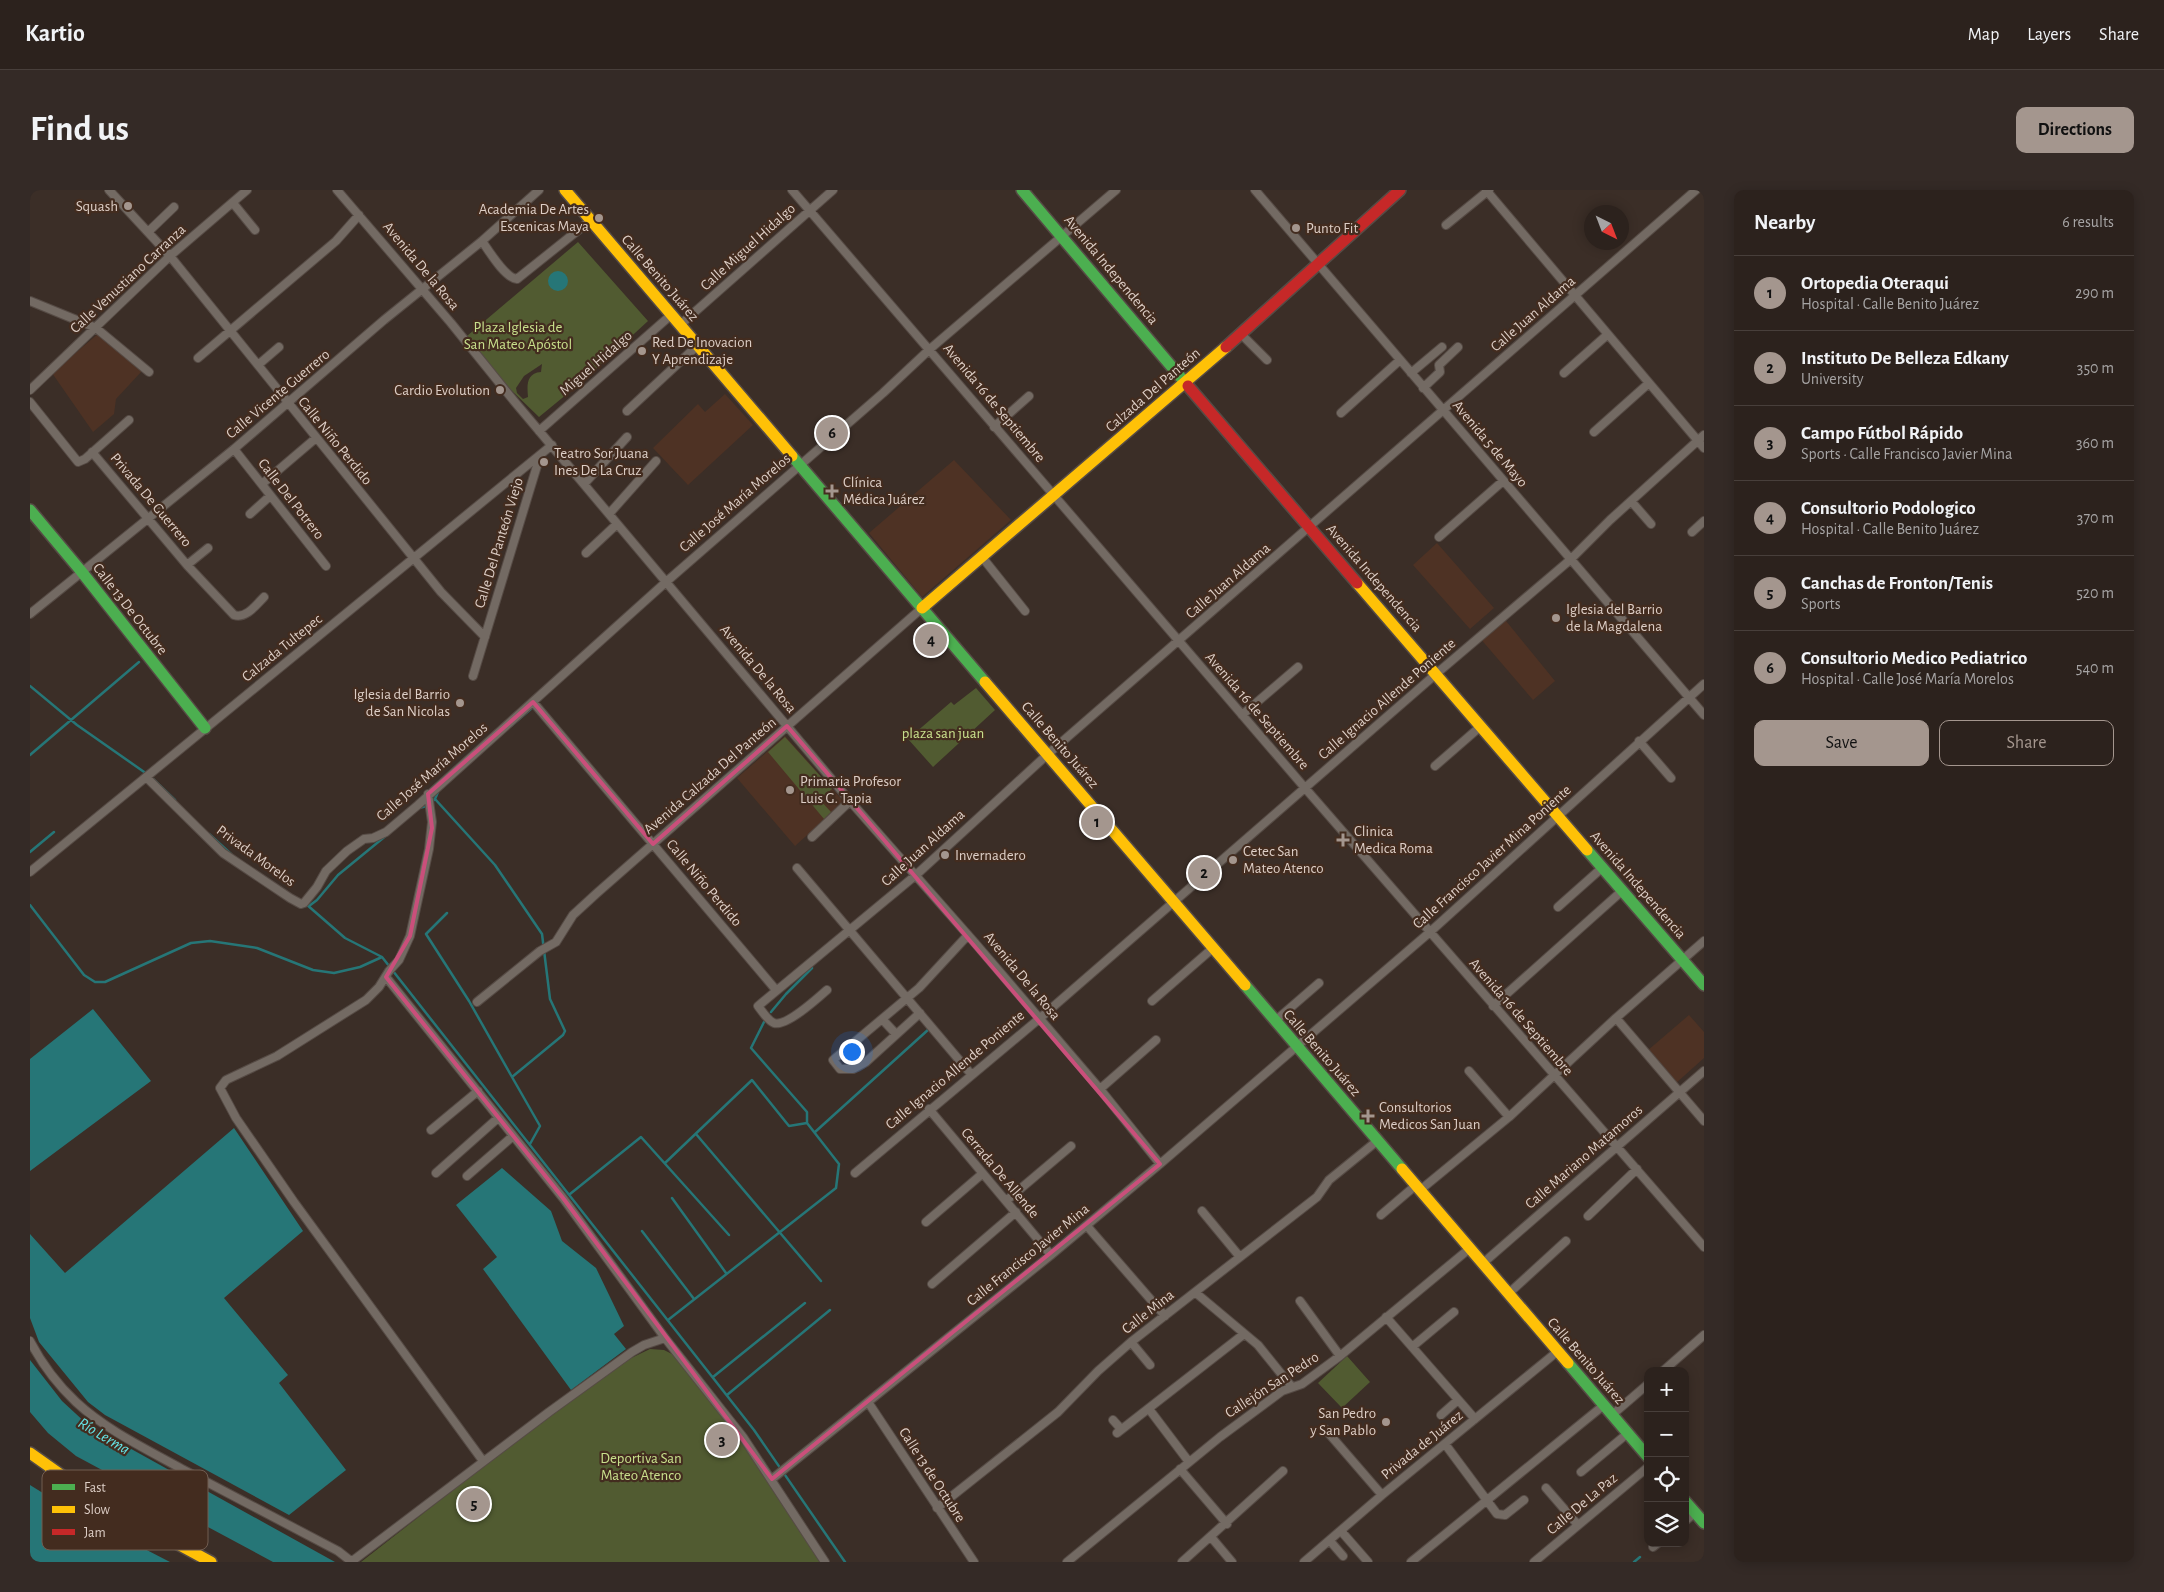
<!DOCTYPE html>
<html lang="en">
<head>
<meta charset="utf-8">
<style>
	body { margin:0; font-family:"Alegreya Sans",sans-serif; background:#342a26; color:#f1f3f6 }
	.controls { position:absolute; right:15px; bottom:15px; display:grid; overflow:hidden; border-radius:10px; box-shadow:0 2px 12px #0003 }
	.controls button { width:45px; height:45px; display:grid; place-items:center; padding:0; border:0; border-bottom:1px solid #483f3b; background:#2c221d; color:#f1f3f6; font:25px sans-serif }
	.compass { position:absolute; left:1554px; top:15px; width:45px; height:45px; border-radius:50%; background:#2c221d; box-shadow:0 2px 12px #0003; rotate:138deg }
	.you { position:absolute; left:821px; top:861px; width:18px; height:18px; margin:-12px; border:4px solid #fff; border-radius:50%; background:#1a73e8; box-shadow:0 0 0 8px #1a73e833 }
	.badge { display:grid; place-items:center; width:32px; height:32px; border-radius:50%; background:#a4968e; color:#111; font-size:16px; font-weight:700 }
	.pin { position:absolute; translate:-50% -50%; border:2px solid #fff; box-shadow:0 1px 5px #0006 }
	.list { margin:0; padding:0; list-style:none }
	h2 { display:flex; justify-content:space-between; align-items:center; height:65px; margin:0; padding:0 20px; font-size:21px }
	h2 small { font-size:16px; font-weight:400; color:#a6a4a4 }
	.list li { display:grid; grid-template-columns:32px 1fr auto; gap:15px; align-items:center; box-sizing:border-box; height:75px; padding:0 20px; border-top:1px solid #483f3b }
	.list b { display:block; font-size:19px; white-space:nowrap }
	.list p { margin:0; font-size:16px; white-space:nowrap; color:#a6a4a4 }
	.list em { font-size:16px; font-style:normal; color:#a6a4a4 }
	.actions { display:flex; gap:10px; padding:15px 20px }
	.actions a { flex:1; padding:11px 0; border:1px solid #a4968e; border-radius:10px; text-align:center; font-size:18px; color:#a4968e }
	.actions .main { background:#a4968e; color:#111 }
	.icon { flex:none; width:28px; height:28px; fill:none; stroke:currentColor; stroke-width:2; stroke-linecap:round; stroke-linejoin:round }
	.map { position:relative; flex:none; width:1674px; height:1372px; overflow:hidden; border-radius:10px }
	header { display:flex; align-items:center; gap:30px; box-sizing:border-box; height:70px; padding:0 25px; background:#2c221d; border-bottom:1px solid #483f3b }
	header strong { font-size:24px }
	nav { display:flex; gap:28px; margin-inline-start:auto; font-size:18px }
	.intro { display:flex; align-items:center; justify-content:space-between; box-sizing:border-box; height:120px; padding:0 30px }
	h1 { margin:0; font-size:35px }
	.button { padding:12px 22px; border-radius:10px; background:#a4968e; color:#111; font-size:18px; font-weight:700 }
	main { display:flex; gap:30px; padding:0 30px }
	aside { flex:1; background:#2c221d; border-radius:10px; box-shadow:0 2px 12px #0003 }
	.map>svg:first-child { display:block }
	.built { fill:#4e3224 }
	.green { fill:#515b31; fill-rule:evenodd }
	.water { fill:#267677 }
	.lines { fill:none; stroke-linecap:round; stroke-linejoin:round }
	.stream { stroke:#267677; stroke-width:2.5 }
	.street-casing { stroke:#564b45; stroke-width:10 }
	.fast-casing { stroke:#564b45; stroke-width:14 }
	.slow-casing { stroke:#564b45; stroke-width:14 }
	.jam-casing { stroke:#564b45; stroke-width:14 }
	.street { stroke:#736a63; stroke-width:8 }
	.fast { stroke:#4caf50; stroke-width:11 }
	.slow { stroke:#ffc107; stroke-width:11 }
	.jam { stroke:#c62828; stroke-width:11 }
	.marked { fill:none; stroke:#ca4f7b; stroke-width:4; stroke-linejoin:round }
	.poi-dot { fill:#a4968e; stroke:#432c1f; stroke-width:2 }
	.labels { text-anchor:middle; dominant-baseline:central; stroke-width:4.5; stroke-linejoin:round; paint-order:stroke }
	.poi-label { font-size:15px; fill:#ddcec6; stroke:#432c1f; text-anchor:start }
	.street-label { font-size:15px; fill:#ddcec6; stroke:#432c1f }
	.park-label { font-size:15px; fill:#c8e08c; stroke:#432c1f }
	.water-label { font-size:16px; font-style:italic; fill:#64e2e4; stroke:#432c1f }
	.key { fill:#432c1f; stroke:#715d51; stroke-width:1 }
	.key-label { font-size:14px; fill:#ddcec6 }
</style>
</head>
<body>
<header>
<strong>Kartio</strong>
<nav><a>Map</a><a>Layers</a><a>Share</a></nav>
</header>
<div class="intro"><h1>Find us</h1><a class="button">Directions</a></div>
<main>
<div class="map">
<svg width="1674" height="1372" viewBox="0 0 1674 1372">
	<rect width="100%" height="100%" fill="#3b2e27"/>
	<path class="built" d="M 69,143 L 112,181 L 86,209 L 84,224 L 63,242 L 22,183 Z
		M 695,204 L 723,235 L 658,295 L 623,258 L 668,214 L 675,222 Z
		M 924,270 L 981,330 L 892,407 L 839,343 Z
		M 1407,353 L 1464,418 L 1440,439 L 1383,375 Z
		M 1472,426 L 1525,491 L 1503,510 L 1449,447 Z
		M 755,546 L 814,612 L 765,656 L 707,588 Z
		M 1659,825 L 1674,842 L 1674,868 L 1645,894 L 1617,861 Z"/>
	<path class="green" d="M 548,52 L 618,131 L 554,190 L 509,227 L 479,198 L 437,146 ZM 512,174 L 511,182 C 496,183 497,196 498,207 L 493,209 L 487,203 L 486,198 L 494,186 Z
		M 946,498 L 965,520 L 903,577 L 878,549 L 921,512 L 924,515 Z
		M 755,547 L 802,599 L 790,610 L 801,622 L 794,629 L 738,562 Z
		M 620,1159 L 634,1160 L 648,1167 L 718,1260 L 792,1372 L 331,1372 L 459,1272 L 593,1172 Z
		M 1317,1166 L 1340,1192 L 1312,1218 L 1288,1193 Z"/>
	<path class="water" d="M518 91a10 10 0 1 1 20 0a10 10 0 1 1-20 0Z
		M 63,819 L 121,891 L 0,981 L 0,869 Z
		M 204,938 L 273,1041 L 194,1108 L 258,1185 L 249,1193 L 316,1280 L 259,1325 L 75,1225 L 58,1212 L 9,1152 L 0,1128 L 0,1044 L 35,1083 Z
		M 472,978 L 521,1021 L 532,1051 L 566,1078 L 594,1136 L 584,1144 L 596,1159 L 541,1200 L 453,1079 L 467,1067 L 426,1015 Z
		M 0,1170 L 32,1211 L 58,1235 L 305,1372 L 243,1372 L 46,1266 L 18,1243 L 0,1222 Z
		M 0,1295 L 45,1323 L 140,1372 L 0,1372 Z"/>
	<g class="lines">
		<path class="stream" d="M 0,496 L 47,535 L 117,584
			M 481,536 L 502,518
			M 0,565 L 109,472
			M 123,589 L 145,610
			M 408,602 L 405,609 L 465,675 L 512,744 L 520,809 L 535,841 L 533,845 L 482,887 L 510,936 L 500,954
			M 389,618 L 397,616 L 405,609
			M 179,644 L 201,664
			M 0,662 L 24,642
			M 276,714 L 315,748 L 352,767 L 724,1240 L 815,1372
			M 0,715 L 54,785 L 65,792 L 75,792 L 161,753 L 180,751 L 227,758 L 283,780 L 304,783 L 330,777 L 352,767
			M 279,716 L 287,710 L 308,685 L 358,644
			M 417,723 L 396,744 L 439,811 L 482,887
			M 741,822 L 756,804 L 782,778
			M 785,942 L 899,839
			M 666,944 L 791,1091
			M 635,973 L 722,890 L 759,936 L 777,933
			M 540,1004 L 611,947 L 699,1045
			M 642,1008 L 696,1083
			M 612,1041 L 664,1109
			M 638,1130 L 806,998 L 809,974 L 777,933 L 777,922 L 721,858 L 734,832
			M 683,1187 L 775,1113
			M 697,1205 L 800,1120
			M 1604,1372 L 1610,1367"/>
		<g class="street-casing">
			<path id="street" d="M 79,0 L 140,66 L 411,402 L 455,447
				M 307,0 L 421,133 L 484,211 L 820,611 L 945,753 L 1070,899 L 1130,974
				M 762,0 L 1275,598 L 1674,1057
				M 1225,0 L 1674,525
				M 1456,0 L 1674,258
				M 203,13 L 225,40
				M 1416,35 L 1459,0
				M 118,42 L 144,17
				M 452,51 C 459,61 475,88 487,89 L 561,30
				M 0,111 L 66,138 L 119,182
				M 650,135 L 803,0
				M 1211,144 L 1237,170
				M 168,168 L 306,51 L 329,25
				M 228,175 L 249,157
				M 1381,183 L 1412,157
				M 1534,183 L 1577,145
				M 1393,198 L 1410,182 L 1409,175 L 1428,157
				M 0,200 L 140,66 L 217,0
				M 0,212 L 48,272 L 55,269 L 99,230
				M 597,221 L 668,155
				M 1311,223 L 1370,170
				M 964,237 L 999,206
				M 509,241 L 641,125
				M 1564,242 L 1619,193
				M 204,259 L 296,376
				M 62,262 L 157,375 L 204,425 C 216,429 226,415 234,407
				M 232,294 L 286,248
				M 554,294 L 597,247
				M 1601,311 L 1621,334
				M 220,324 L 240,306
				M 579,324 L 626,271
				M 1662,342 L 1674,331
				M 1409,347 L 1473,291
				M 556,363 L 587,334
				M 952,367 L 995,421
				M 157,375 L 178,358
				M 0,424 L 204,259 L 354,130 L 452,51 L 509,0
				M 443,486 L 510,266
				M 503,512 L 746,800
				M 1212,525 L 1268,477
				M 1609,551 L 1641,588
				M 1405,576 L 1451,536
				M 116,587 L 193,663 L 260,708 L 271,714 L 274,713 L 287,697 L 296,681 L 317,661 L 334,649 L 343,648 L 356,642 L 388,615 L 636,392 L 853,203 L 900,159 L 1086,0
				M 398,604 L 402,632 L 399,659 L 380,746 L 369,770 L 359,781 L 349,797 L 336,810 L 247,866 L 196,890 L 190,898 L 206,928 L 264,1012 L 453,1271
				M 782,647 L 820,611
				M 767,678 L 941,884
				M 0,682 L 522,255
				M 1528,717 L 1573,677
				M 356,787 L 533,1008 L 635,1148
				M 797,800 C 788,808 756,837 744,833 C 738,831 732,821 728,816 L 886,685 L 1018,564 L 1666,0
				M 1122,811 L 1183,758
				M 447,812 L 510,761 L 526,752 L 543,725 L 567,703 L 892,418
				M 1463,816 L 1593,700
				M 890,823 L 836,872 L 823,879 L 810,879 L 803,870 L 889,798 L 938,745
				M 1586,828 L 1674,931
				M 852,829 L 866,844
				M 1245,831 L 1289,793
				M 1439,881 L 1479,927
				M 1070,899 L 1126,850
				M 899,919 L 1021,1065
				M 401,940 L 448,901
				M 406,983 L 468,928
				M 825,983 L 1009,829 L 1406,484 L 1540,370 L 1580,330 L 1674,245
				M 437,986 L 483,946
				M 1389,1001 L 1479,927 L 1586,828 L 1674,751
				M 976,1011 L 1041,956
				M 1172,1021 L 1210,1067
				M 1351,1025 L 1385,996
				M 1558,1026 L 1607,979
				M 896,1032 L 952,984
				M 1057,1036 L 1135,1126
				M 1452,1074 L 1674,881
				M 902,1094 L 986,1022
				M 1166,1103 L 1228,1155 L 1261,1196
				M 1478,1104 L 1536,1051
				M 1270,1111 L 1310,1166
				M 1356,1127 L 1445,1229
				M 0,1151 C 12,1174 27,1194 46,1212 C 76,1240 116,1259 152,1279 C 204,1306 256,1334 308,1361 L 322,1372
				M 1101,1152 L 1120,1175
				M 1382,1157 L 1424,1122
				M 1633,1181 L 1674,1145
				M 838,1212 L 944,1372
				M 1119,1219 L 1159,1272
				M 1411,1225 L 1428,1210
				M 1582,1225 L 1618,1194
				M 1083,1230 L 1091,1239
				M 1295,1239 L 1352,1305
				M 1087,1243 L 1214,1144
				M 1415,1254 L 1467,1324 L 1475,1325 L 1494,1310
				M 1150,1279 L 1197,1334
				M 1551,1282 L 1598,1243
				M 742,1289 L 1021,1065 L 1130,974 L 1400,742 L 1674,494
				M 1516,1298 L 1548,1335
				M 907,1318 L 1028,1222 L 1068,1181 L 1101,1152 L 1287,1007 L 1299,990 L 1347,951
				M 1655,1331 L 1665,1323
				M 1311,1341 L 1338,1372
				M 1181,1347 L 1202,1372
				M 1300,1351 L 1313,1366
				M 1623,1357 L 1628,1353
				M 321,1372 L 519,1222 L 602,1162 L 614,1155 L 635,1148 L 713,1247 L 795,1372
				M 1037,1372 L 1190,1247 L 1252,1201 L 1272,1194 L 1310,1166 L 1439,1059
				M 1152,1372 L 1253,1281
				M 1274,1372 L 1352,1305 L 1528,1161
				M 1381,1372 L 1574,1215
				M 1504,1372 L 1618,1277"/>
		</g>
		<g class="fast-casing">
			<path id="fast" d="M 992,0 L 1158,196
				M 762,266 L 955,492
				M 0,320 L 51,381 L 175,538
				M 1557,660 L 1674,795
				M 1215,795 L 1372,979
				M 1538,1173 L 1618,1267
				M 1655,1311 L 1674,1333"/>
		</g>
		<g class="slow-casing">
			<path id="slow" d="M 535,0 L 762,266
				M 1327,393 L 1557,660
				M 892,418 L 1196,157
				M 955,492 L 1215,795
				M 1372,979 L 1538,1173
				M 0,1263 L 65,1309 L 181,1372"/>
		</g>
		<g class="jam-casing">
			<path id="jam" d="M 1196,157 L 1370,0
				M 1158,196 L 1327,393"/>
		</g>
		<use href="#street" class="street"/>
		<use href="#fast" class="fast"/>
		<use href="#slow" class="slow"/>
		<use href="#jam" class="jam"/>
	</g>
	<path class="marked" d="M 503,512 L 623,654 L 757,536 L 1130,974 L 742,1289 L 533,1008 L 356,787 L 380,746 L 402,638 L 398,604 Z"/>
	<g class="poi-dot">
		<circle cx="98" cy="16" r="5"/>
		<circle cx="569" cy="28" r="5"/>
		<circle cx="1266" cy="38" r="5"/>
		<circle cx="612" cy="161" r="5"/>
		<circle cx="470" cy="200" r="5"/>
		<circle cx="514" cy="272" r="5"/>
		<path d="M799.5 293.5h5v5h5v5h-5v5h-5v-5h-5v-5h5z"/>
		<circle cx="1526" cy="428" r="5"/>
		<circle cx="430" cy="513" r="5"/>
		<circle cx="760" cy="600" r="5"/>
		<path d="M1310.5 642.5h5v5h5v5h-5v5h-5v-5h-5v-5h5z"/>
		<circle cx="915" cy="665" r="5"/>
		<circle cx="1203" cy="670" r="5"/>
		<path d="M1335.5 918.5h5v5h5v5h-5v5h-5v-5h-5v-5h5z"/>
		<circle cx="1356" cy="1232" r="5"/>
	</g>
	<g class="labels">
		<g class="poi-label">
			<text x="88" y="16" text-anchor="end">Squash</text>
			<text x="559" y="19" text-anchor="end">Academia De Artes<tspan x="559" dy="17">Escenicas Maya</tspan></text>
			<text x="1276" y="38">Punto Fit</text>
			<text x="622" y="152">Red De Inovacion<tspan x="622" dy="17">Y Aprendizaje</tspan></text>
			<text x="460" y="200" text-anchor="end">Cardio Evolution</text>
			<text x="524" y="263">Teatro Sor Juana<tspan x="524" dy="17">Ines De La Cruz</tspan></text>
			<text x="813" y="292">Clínica<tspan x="813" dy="17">Médica Juárez</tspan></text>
			<text x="1536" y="419">Iglesia del Barrio<tspan x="1536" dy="17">de la Magdalena</tspan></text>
			<text x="420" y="504" text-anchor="end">Iglesia del Barrio<tspan x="420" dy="17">de San Nicolas</tspan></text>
			<text x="770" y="591">Primaria Profesor<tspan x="770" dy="17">Luis G. Tapia</tspan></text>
			<text x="1324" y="641">Clinica<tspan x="1324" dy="17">Medica Roma</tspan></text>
			<text x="1213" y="661">Cetec San<tspan x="1213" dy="17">Mateo Atenco</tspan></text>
			<text x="925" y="665">Invernadero</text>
			<text x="1349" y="917">Consultorios<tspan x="1349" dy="17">Medicos San Juan</tspan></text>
			<text x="1346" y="1223" text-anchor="end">San Pedro<tspan x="1346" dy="17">y San Pablo</tspan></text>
		</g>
		<g class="street-label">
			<text transform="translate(718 57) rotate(-42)">Calle Miguel Hidalgo</text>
			<text transform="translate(391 76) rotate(50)">Avenida De la Rosa</text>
			<text transform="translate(1081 80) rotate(50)">Avenida Independencia</text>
			<text transform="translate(630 88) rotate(49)">Calle Benito Juárez</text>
			<text transform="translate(98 89) rotate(-43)">Calle Venustiano Carranza</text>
			<text transform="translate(1503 124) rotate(-41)">Calle Juan Aldama</text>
			<text transform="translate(566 173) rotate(-41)">Miguel Hidalgo</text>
			<text transform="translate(1123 200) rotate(-41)">Calzada Del Panteón</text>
			<text transform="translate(248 204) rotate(-40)">Calle Vicente Guerrero</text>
			<text transform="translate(964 213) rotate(50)">Avenida 16 de Septiembre</text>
			<text transform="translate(305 251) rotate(51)">Calle Niño Perdido</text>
			<text transform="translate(1460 254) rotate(50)">Avenida 5 de Mayo</text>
			<text transform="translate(261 309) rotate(52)">Calle Del Potrero</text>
			<text transform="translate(121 310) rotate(50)">Privada De Guerrero</text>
			<text transform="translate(705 313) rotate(-41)">Calle José María Morelos</text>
			<text transform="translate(469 353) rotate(-73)">Calle Del Panteón Viejo</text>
			<text transform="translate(1344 388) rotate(49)">Avenida Independencia</text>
			<text transform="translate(1198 391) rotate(-41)">Calle Juan Aldama</text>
			<text transform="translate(100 419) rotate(52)">Calle 13 De Octubre</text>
			<text transform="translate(252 458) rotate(-39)">Calzada Tultepec</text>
			<text transform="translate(728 479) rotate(50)">Avenida De la Rosa</text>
			<text transform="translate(1357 509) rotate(-41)">Calle Ignacio Allende Poniente</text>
			<text transform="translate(1227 521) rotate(49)">Avenida 16 de Septiembre</text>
			<text transform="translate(1030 555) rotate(49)">Calle Benito Juárez</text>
			<text transform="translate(402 582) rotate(-41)">Calle José María Morelos</text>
			<text transform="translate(680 586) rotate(-41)">Avenida Calzada Del Panteón</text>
			<text transform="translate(893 658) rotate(-42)">Calle Juan Aldama</text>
			<text transform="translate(226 666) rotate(36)">Privada Morelos</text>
			<text transform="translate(1462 667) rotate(-42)">Calle Francisco Javier Mina Poniente</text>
			<text transform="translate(674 693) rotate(50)">Calle Niño Perdido</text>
			<text transform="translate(1608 695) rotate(49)">Avenida Independencia</text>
			<text transform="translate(992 786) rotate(50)">Avenida De la Rosa</text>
			<text transform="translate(1491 827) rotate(49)">Avenida 16 de Septiembre</text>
			<text transform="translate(1292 863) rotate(49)">Calle Benito Juárez</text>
			<text transform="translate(925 880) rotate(-40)">Calle Ignacio Allende Poniente</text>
			<text transform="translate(1554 967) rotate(-41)">Calle Mariano Matamoros</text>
			<text transform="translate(970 983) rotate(50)">Cerrada De Allende</text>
			<text transform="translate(998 1065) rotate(-39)">Calle Francisco Javier Mina</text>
			<text transform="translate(1118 1122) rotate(-38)">Calle Mina</text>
			<text transform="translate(1556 1171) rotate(49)">Calle Benito Juárez</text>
			<text transform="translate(1242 1195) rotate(-33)">Callejón San Pedro</text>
			<text transform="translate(1392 1255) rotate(-39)">Privada de Juárez</text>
			<text transform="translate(902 1285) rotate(57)">Calle 13 de Octubre</text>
			<text transform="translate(1552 1314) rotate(-40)">Calle De La Paz</text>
		</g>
		<g class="park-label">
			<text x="488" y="137">Plaza Iglesia de<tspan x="488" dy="17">San Mateo Apóstol</tspan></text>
			<text x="913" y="543">plaza san juan</text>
			<text x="611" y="1268">Deportiva San<tspan x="611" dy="17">Mateo Atenco</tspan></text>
		</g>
		<g class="water-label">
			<text transform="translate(74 1246) rotate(31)">Río Lerma</text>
		</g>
	</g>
	<rect x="12" y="1280" width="166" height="80" rx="8" class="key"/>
	<rect x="22" y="1294" width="23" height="6" fill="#4caf50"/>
	<rect x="22" y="1316" width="23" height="7" fill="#ffc107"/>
	<rect x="22" y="1339" width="23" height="6" fill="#c62828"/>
	<g class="key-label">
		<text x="54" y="1302">Fast</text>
		<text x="54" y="1324">Slow</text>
		<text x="54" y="1347">Jam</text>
	</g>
</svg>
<div class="controls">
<button>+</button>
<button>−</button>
<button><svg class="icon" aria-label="locate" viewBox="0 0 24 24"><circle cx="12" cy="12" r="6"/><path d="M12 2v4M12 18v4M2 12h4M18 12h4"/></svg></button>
<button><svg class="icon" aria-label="layers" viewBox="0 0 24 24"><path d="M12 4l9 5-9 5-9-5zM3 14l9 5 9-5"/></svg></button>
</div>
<svg class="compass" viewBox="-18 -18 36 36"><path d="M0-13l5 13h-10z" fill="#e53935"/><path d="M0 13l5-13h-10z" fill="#a6a4a4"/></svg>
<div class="you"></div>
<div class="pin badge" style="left:1067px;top:632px">1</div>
<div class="pin badge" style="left:1174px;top:683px">2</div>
<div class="pin badge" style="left:692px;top:1250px">3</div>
<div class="pin badge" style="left:901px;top:450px">4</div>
<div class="pin badge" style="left:444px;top:1314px">5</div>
<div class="pin badge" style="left:802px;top:243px">6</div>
</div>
<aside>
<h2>Nearby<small>6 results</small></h2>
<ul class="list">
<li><span class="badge">1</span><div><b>Ortopedia Oteraqui</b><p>Hospital · Calle Benito Juárez</p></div><em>290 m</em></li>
<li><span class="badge">2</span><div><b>Instituto De Belleza Edkany</b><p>University</p></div><em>350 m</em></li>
<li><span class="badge">3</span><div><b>Campo Fútbol Rápido</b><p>Sports · Calle Francisco Javier Mina</p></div><em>360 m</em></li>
<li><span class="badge">4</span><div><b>Consultorio Podologico</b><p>Hospital · Calle Benito Juárez</p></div><em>370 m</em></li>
<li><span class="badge">5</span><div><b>Canchas de Fronton/Tenis</b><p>Sports</p></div><em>520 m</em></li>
<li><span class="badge">6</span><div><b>Consultorio Medico Pediatrico</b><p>Hospital · Calle José María Morelos</p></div><em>540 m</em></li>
</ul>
<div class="actions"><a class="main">Save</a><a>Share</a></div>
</aside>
</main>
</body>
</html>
